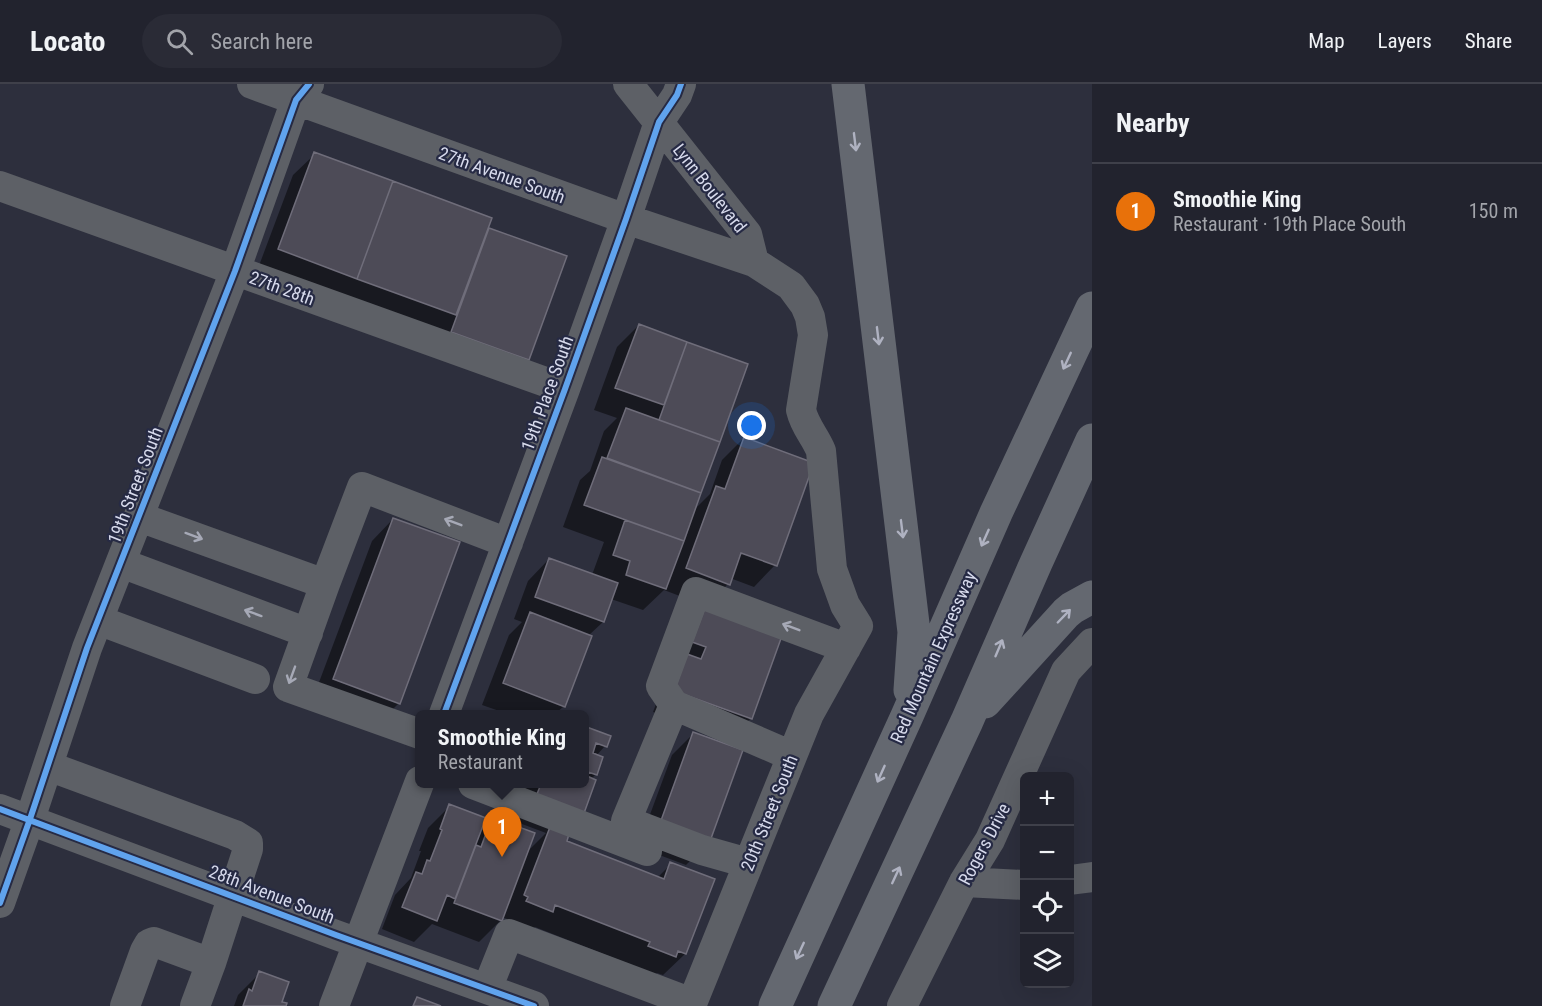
<!DOCTYPE html>
<html lang="en">
<head>
<meta charset="utf-8">
<style>
	body { margin:0; font-family:"Roboto Condensed",sans-serif; background:#2a2b36; color:#f1f3f6 }
	.controls { position:absolute; right:18px; bottom:18px; display:grid; overflow:hidden; border-radius:9px; box-shadow:0 6px 24px #0002 }
	.controls button { width:54px; height:54px; display:grid; place-items:center; padding:0; border:0; border-bottom:2px solid #3f404a; background:#22232e; color:#f1f3f6; font:30px sans-serif }
	.you { position:absolute; left:752px; top:342px; width:21px; height:21px; margin:-15px; border:4px solid #fff; border-radius:50%; background:#1a73e8; box-shadow:0 0 0 9px #1a73e833 }
	.badge { display:grid; place-items:center; width:39px; height:39px; border-radius:50%; background:#8c9099; color:#fff; font-size:20px; font-weight:700 }
	.pin { position:absolute; translate:-50% -50px; filter:drop-shadow(0 2px 3px #0008) }
	.pin::after { content:''; position:absolute; top:32px; width:21px; height:18px; background:inherit; clip-path:polygon(0 0,100% 0,50% 100%) }
	.popup { position:absolute; left:415px; top:626px; width:174px; height:78px; box-sizing:border-box; display:grid; place-content:center; border-radius:9px; background:#22232e; filter:drop-shadow(0 2px 4px #0005); font-size:20px; white-space:nowrap; color:#a2a4aa }
	.popup b { font-size:22px; color:#f1f3f6 }
	.popup::after { content:''; position:absolute; left:50%; top:100%; margin-left:-12px; border:12px solid transparent; border-top-color:#22232e }
	.list { margin:0; padding:0; list-style:none }
	h2 { display:flex; justify-content:space-between; align-items:center; height:78px; margin:0; padding:0 24px; font-size:26px }
	h2 small { font-size:20px; font-weight:400; color:#a2a4aa }
	.list li { display:grid; grid-template-columns:39px 1fr auto; gap:18px; align-items:center; box-sizing:border-box; height:96px; padding:0 24px; border-top:2px solid #3f404a }
	.list b { display:block; font-size:22px; white-space:nowrap }
	.list p { margin:0; font-size:20px; white-space:nowrap; color:#a2a4aa }
	.list em { font-size:20px; font-style:normal; color:#a2a4aa }
	.icon { flex:none; width:33px; height:33px; fill:none; stroke:currentColor; stroke-width:2; stroke-linecap:round; stroke-linejoin:round }
	.map { position:relative; flex:none; width:1092px; height:922px; overflow:hidden }
	header { display:flex; align-items:center; gap:36px; box-sizing:border-box; height:84px; padding:0 30px; background:#22232e; border-bottom:2px solid #3f404a }
	header strong { font-size:28px }
	nav { display:flex; gap:33px; margin-inline-start:auto; font-size:21px }
	.search { width:420px; height:54px; background:#2a2b36; display:flex; align-items:center; gap:15px; box-sizing:border-box; padding:0 21px; border-radius:33px; color:#a2a4aa; font-size:22px }
	main { display:flex }
	aside { flex:1; background:#22232e }
	.map>svg:first-child { display:block }
	.shadow { fill:#0007 }
	.building { fill:#4d4b57; stroke:#6f6d7a; stroke-width:1.5 }
	.lines { fill:none; stroke-linecap:round; stroke-linejoin:round }
	.minor { stroke:#5d6066; stroke-width:30 }
	.highway { stroke:#646870; stroke-width:33 }
	.cycleway-casing { stroke:#262a44; stroke-width:10 }
	.cycleway { stroke:#60a3ed; stroke-width:6 }
	.oneway { stroke:#afb2c1 }
	.oneway2 { stroke:#a6a9b6 }
	.labels { text-anchor:middle; dominant-baseline:central; stroke-width:4.5; stroke-linejoin:round; paint-order:stroke }
	.street-label { font-size:18px; fill:#d7daec; stroke:#262a44 }
</style>
</head>
<body>
<header>
<strong>Locato</strong>
<div class="search"><svg class="icon" aria-label="search" viewBox="0 0 24 24"><circle cx="10" cy="10" r="6"/><path d="M15 15l6 6"/></svg>Search here</div>
<nav><a>Map</a><a>Layers</a><a>Share</a></nav>
</header>
<main>
<div class="map">
<svg width="1092" height="922" viewBox="0 0 1092 922">
	<rect width="100%" height="100%" fill="#2d2f3d"/>
	<path class="shadow" d="M 315,70 L 487,145 L 565,173 L 528,275 L 506,297 L 257,187 L 293,91 Z
		M 639,241 L 746,280 L 693,427 L 710,410 L 722,376 L 744,354 L 775,481 L 754,503 L 730,494 L 728,500 L 706,522 L 664,506 L 643,526 L 611,515 L 603,538 L 588,552 L 564,622 L 555,630 L 508,630 L 482,621 L 509,551 L 522,538 L 514,535 L 528,497 L 549,475 L 592,491 L 604,458 L 563,443 L 580,396 L 590,387 L 604,347 L 617,334 L 594,326 L 617,263 Z
		M 393,435 L 399,619 L 377,641 L 312,617 L 372,457 Z
		M 706,523 L 751,634 L 729,656 L 653,628 L 666,594 Z
		M 584,644 L 609,653 L 605,662 L 596,672 L 601,674 L 595,691 L 591,695 L 565,758 L 657,794 L 671,780 L 713,796 L 685,870 L 663,891 L 657,889 L 653,894 L 629,880 L 535,843 L 530,849 L 505,839 L 507,835 L 502,833 L 501,836 L 479,858 L 432,840 L 414,858 L 382,845 L 395,811 L 411,794 L 421,767 L 419,767 L 428,744 L 450,722 L 479,749 L 493,735 L 526,769 L 546,749 L 514,737 L 527,702 L 530,700 L 584,700 Z
		M 693,650 L 708,759 L 686,781 L 638,763 L 672,671 Z
		M 260,889 L 281,919 L 285,922 L 234,922 L 238,911 Z"/>
	<path class="building" d="M 314,68 L 393,97 L 357,195 L 278,165 Z
		M 393,97 L 492,134 L 456,231 L 357,195 Z
		M 489,144 L 567,172 L 529,276 L 451,248 Z
		M 639,240 L 687,258 L 664,321 L 615,304 Z
		M 687,258 L 748,280 L 720,358 L 659,336 Z
		M 626,324 L 720,358 L 701,409 L 607,374 Z
		M 744,353 L 814,379 L 777,482 L 741,469 L 730,501 L 686,484 L 716,402 L 725,405 Z
		M 602,373 L 701,409 L 684,457 L 584,421 Z
		M 393,434 L 460,458 L 400,620 L 333,595 Z
		M 625,436 L 684,457 L 666,505 L 626,491 L 630,477 L 613,471 Z
		M 549,474 L 618,499 L 604,538 L 535,513 Z
		M 706,521 L 783,549 L 752,635 L 674,607 L 687,570 L 701,575 L 706,563 L 692,558 Z
		M 530,528 L 592,552 L 565,623 L 503,599 Z
		M 584,642 L 611,652 L 607,663 L 596,659 L 593,669 L 603,673 L 597,691 L 588,688 L 587,692 L 596,696 L 583,732 L 535,715 L 541,700 L 584,700 Z
		M 693,648 L 743,666 L 709,760 L 659,742 Z
		M 449,720 L 486,734 L 455,815 L 447,811 L 437,837 L 402,823 L 416,788 L 422,790 L 427,776 L 430,777 L 442,746 L 440,745 Z
		M 492,733 L 535,749 L 502,837 L 454,819 L 476,761 L 481,763 Z
		M 550,743 L 569,750 L 567,757 L 664,795 L 670,778 L 715,795 L 686,870 L 678,867 L 676,873 L 648,862 L 650,858 L 555,821 L 553,828 L 526,817 L 528,813 L 524,811 Z
		M 259,887 L 289,898 L 282,918 L 287,919 L 286,922 L 243,922 L 249,905 L 252,907 Z
		M 417,913 L 441,922 L 413,922 Z"/>
	<g class="lines">
		<path class="minor" d="M 252,0 L 626,135 L 754,178
			M 628,0 L 747,150 L 754,178 L 791,202 L 805,221 L 810,233 L 813,251 L 801,326 C 805,343 815,352 821,367 L 832,485 L 845,521 L 858,542 L 809,630 L 691,922
			M 0,102 L 565,305
			M 139,433 L 325,500 L 288,603 L 420,650
			M 121,479 L 308,549
			M 325,500 L 362,403 L 508,459
			M 98,536 L 255,595
			M 674,621 L 661,602 L 696,508 L 846,564
			M 444,630 L 565,305 L 626,135 L 659,38 L 677,11 L 681,0
			M 48,682 L 235,751 L 248,759 L 248,765 L 211,879 L 195,922
			M 473,700 L 647,767
			M 0,725 L 336,851 L 534,922
			M 748,779 L 702,766 L 626,737 L 674,621 L 792,672
			M 1070,796 L 1092,793
			M 964,798 L 1024,801
			M 0,819 L 30,735 L 87,564 L 235,187 L 296,16 L 309,0
			M 487,905 L 509,850 L 692,919
			M 125,922 L 145,867 L 149,860 L 154,858 L 211,879
			M 334,922 L 420,697
			M 902,922 L 964,798 L 990,756 L 1066,587 L 1092,559"/>
		<path class="highway" d="M 848,0 L 914,548 L 910,606
			M 985,618 L 1066,529 L 1072,524 L 1092,513
			M 775,922 L 907,632 L 996,429 L 1092,224
			M 834,922 L 967,637 L 1036,479 L 1092,356"/>
		<g class="cycleway-casing">
			<path id="cycleway" d="M 444,630 L 565,305 L 626,135 L 659,38 L 677,11 L 681,0
				M 0,725 L 336,851 L 534,922
				M 0,819 L 30,735 L 87,564 L 235,187 L 296,16 L 309,0"/>
		</g>
		<use href="#cycleway" class="cycleway"/>
	</g>
	<defs><path id="oneway-shaft" d="M-6 0H5M1.5-3L5.5 0L1.5 3" fill="none" stroke-width="1.6" stroke-linecap="round" stroke-linejoin="round" transform="scale(1.5)"/></defs>
	<g class="oneway">
		<use href="#oneway-shaft" transform="translate(855 58) rotate(83)"/>
		<use href="#oneway-shaft" transform="translate(878 252) rotate(83)"/>
		<use href="#oneway-shaft" transform="translate(1067 277) rotate(115)"/>
		<use href="#oneway-shaft" transform="translate(902 445) rotate(83)"/>
		<use href="#oneway-shaft" transform="translate(985 454) rotate(114)"/>
		<use href="#oneway-shaft" transform="translate(1064 532) rotate(-46)"/>
		<use href="#oneway-shaft" transform="translate(999 564) rotate(-67)"/>
		<use href="#oneway-shaft" transform="translate(881 690) rotate(114)"/>
		<use href="#oneway-shaft" transform="translate(896 791) rotate(-65)"/>
		<use href="#oneway-shaft" transform="translate(800 867) rotate(115)"/>
	</g>
	<g class="oneway2">
		<use href="#oneway-shaft" transform="translate(453 438) rotate(-159)"/>
		<use href="#oneway-shaft" transform="translate(194 452) rotate(20)"/>
		<use href="#oneway-shaft" transform="translate(253 529) rotate(-160)"/>
		<use href="#oneway-shaft" transform="translate(791 543) rotate(-159)"/>
		<use href="#oneway-shaft" transform="translate(292 591) rotate(110)"/>
	</g>
	<g class="labels">
		<g class="street-label">
			<text transform="translate(502 91) rotate(20)">27th Avenue South</text>
			<text transform="translate(710 104) rotate(52)">Lynn Boulevard</text>
			<text transform="translate(282 204) rotate(20)">27th 28th</text>
			<text transform="translate(547 309) rotate(-70)">19th Place South</text>
			<text transform="translate(135 401) rotate(-69)">19th Street South</text>
			<text transform="translate(933 573) rotate(-66)">Red Mountain Expressway</text>
			<text transform="translate(769 729) rotate(-68)">20th Street South</text>
			<text transform="translate(984 760) rotate(-62)">Rogers Drive</text>
			<text transform="translate(272 810) rotate(21)">28th Avenue South</text>
		</g>
	</g>
</svg>
<div class="controls">
<button>+</button>
<button>−</button>
<button><svg class="icon" aria-label="locate" viewBox="0 0 24 24"><circle cx="12" cy="12" r="6"/><path d="M12 2v4M12 18v4M2 12h4M18 12h4"/></svg></button>
<button><svg class="icon" aria-label="layers" viewBox="0 0 24 24"><path d="M12 4l9 5-9 5-9-5zM3 14l9 5 9-5"/></svg></button>
</div>
<div class="you"></div>
<div class="pin badge" style="left:502px;top:773px;background:#e8710a">1</div>
<div class="popup"><b>Smoothie King</b>Restaurant</div>
</div>
<aside>
<h2>Nearby<small></small></h2>
<ul class="list">
<li><span class="badge" style="background:#e8710a">1</span><div><b>Smoothie King</b><p>Restaurant · 19th Place South</p></div><em>150 m</em></li>
</ul>
</aside>
</main>
</body>
</html>
